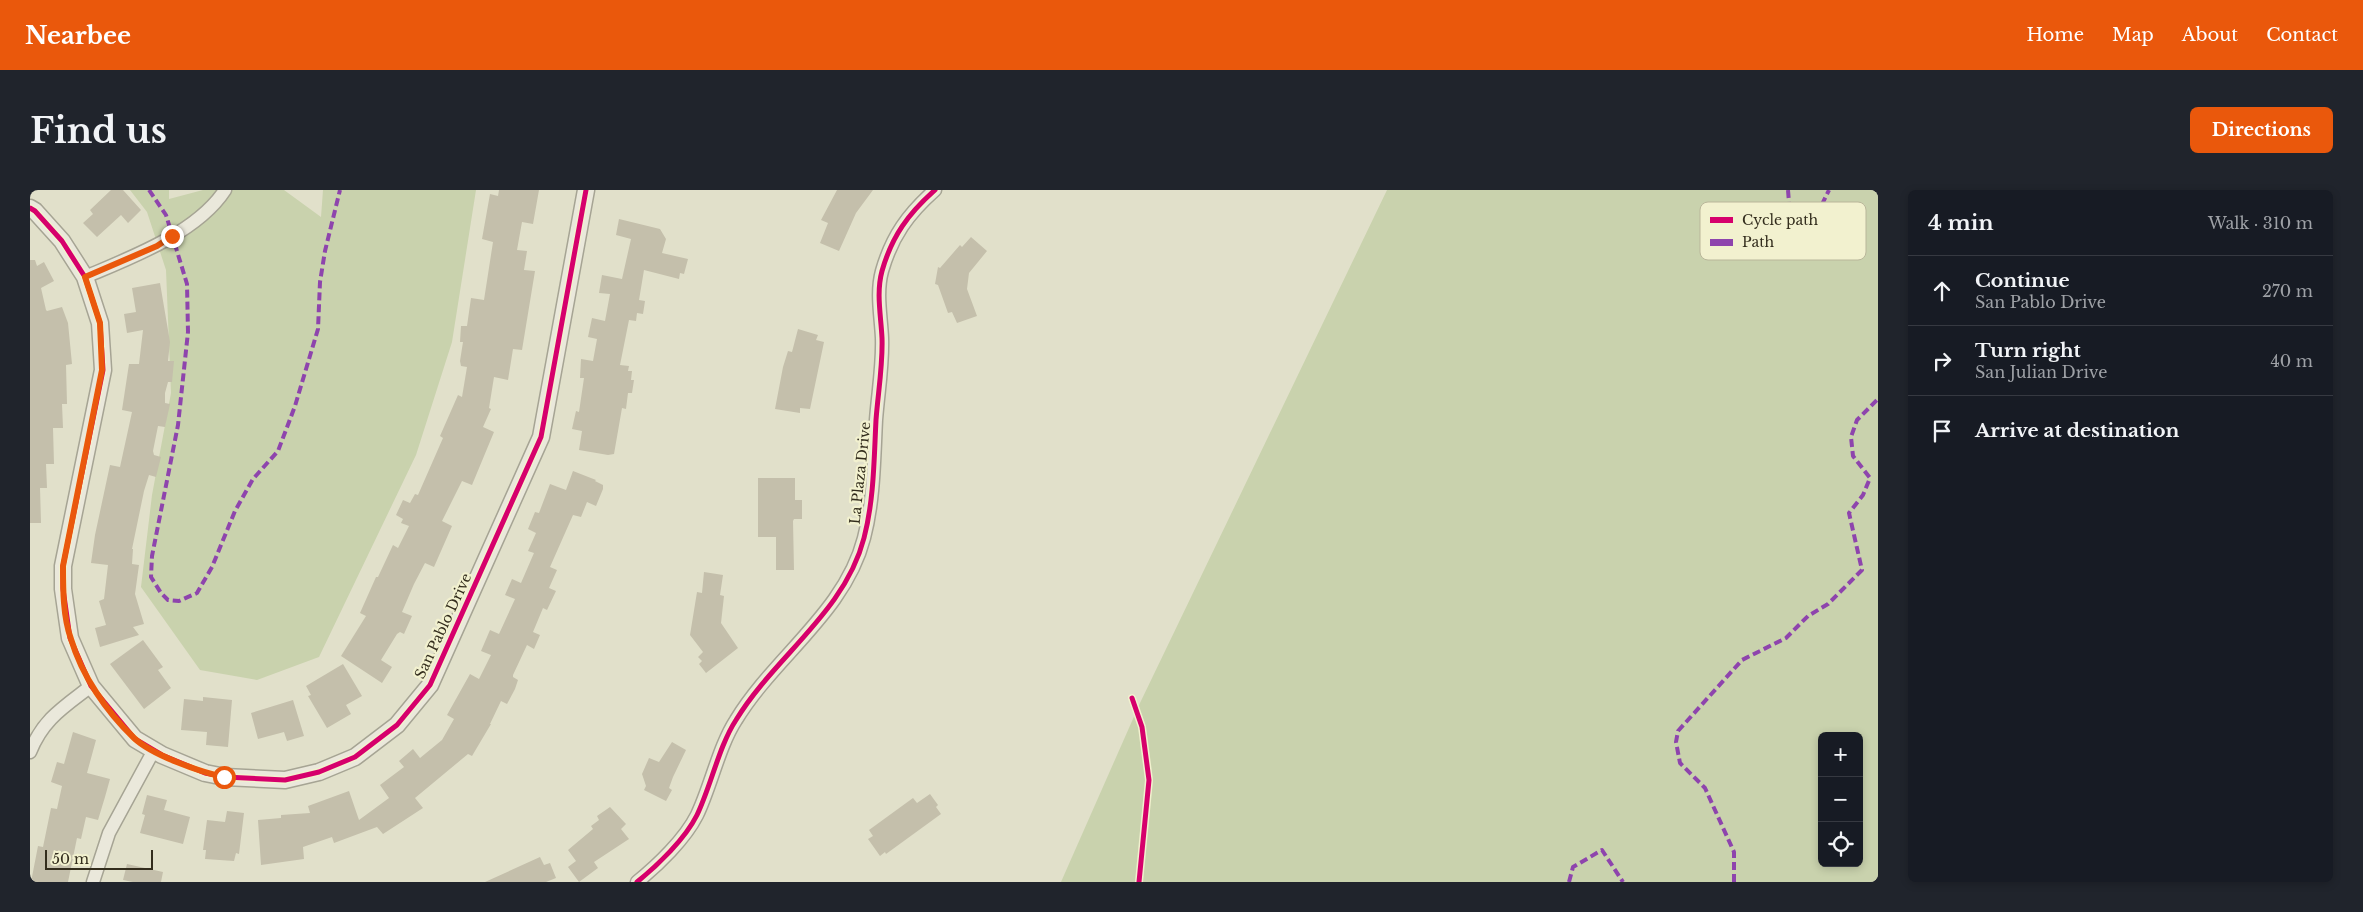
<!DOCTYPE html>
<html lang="en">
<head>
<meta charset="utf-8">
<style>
	body { margin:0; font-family:"Libre Baskerville",serif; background:#20242c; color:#f1f3f6 }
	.controls { position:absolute; right:15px; bottom:15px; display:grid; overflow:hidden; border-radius:8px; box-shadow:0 2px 8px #0003 }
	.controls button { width:45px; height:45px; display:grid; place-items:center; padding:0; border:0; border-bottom:1px solid #363941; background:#171b24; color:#f1f3f6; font:25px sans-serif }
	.scale { position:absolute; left:15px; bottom:12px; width:108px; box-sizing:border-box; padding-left:5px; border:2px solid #332d1d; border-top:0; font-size:14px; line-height:18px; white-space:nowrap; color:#332d1d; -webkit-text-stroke:4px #f2f1cf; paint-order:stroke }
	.stop { position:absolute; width:15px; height:15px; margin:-11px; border:4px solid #ea580c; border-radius:50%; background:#fff }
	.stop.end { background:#ea580c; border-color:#fff; box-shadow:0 1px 5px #0008 }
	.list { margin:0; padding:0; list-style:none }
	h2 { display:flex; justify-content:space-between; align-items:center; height:65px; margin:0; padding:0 20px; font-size:21px }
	h2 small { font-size:16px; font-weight:400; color:#9ea1a6 }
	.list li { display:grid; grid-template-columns:32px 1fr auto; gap:15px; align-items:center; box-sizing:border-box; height:70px; padding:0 20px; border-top:1px solid #363941 }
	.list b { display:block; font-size:19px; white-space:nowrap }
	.list p { margin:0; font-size:16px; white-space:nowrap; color:#9ea1a6 }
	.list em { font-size:16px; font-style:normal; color:#9ea1a6 }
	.icon { flex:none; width:28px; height:28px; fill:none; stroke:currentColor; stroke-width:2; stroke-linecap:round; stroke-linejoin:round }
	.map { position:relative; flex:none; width:1848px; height:692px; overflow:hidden; border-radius:8px }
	header { display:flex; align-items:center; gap:30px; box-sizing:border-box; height:70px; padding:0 25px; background:#ea580c; color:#fff }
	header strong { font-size:24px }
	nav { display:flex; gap:28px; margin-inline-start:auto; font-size:18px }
	.intro { display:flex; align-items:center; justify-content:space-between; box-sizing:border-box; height:120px; padding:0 30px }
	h1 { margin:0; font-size:35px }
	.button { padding:12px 22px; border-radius:8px; background:#ea580c; color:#fff; font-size:18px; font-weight:700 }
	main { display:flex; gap:30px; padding:0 30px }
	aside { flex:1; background:#171b24; border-radius:8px; box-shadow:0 2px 8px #0003 }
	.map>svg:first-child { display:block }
	.green { fill:#c9d2ad; fill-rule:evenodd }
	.building { fill:#c4bfab }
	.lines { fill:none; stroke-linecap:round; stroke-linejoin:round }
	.minor-casing { stroke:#a6a494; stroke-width:15 }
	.tertiary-casing { stroke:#a6a494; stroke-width:19 }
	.minor { stroke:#eae8db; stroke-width:12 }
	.tertiary { stroke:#eae8db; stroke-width:16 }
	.quiet { stroke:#8e44ad; stroke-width:4; stroke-dasharray:8 4; stroke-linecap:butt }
	.cycleway-casing { stroke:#f2f1cf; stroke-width:8 }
	.cycleway { stroke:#d6006c; stroke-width:5 }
	.route { stroke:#ea580c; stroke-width:6 }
	.labels { text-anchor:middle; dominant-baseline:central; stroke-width:4.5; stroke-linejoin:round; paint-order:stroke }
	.street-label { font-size:14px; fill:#332d1d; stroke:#f2f1cf }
	.key { fill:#f2f1cf; stroke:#b9b69a; stroke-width:1 }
	.key-label { font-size:14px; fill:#332d1d }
</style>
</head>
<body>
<header>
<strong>Nearbee</strong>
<nav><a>Home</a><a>Map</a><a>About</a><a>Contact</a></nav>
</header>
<div class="intro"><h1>Find us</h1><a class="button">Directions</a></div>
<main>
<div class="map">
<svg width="1848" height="692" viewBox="0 0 1848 692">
	<rect width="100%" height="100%" fill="#e1e0ca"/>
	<path class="green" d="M 100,0 L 139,0 L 139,9 L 173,0 L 254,0 L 291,27 L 293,0 L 446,0 L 422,152 L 386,265 L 289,467 L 227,490 L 170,480 L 111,397 L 122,305 L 141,203 L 136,80 L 117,22 Z
		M 1357,0 L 1848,0 L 1848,692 L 1031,692 L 1110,513 ZM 1792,546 L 1829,546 L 1829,673 L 1792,673 Z"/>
	<path class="building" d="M 81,0 L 93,0 L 111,20 L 98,33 L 91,25 L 67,47 L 53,33 L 63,24 L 60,20 Z
		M 469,0 L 509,0 L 503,34 L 492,32 L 487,60 L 497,61 L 494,80 L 505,81 L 492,160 L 483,159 L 478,190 L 464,187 L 459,218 L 461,219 L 453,237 L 464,242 L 442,295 L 432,291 L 412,331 L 422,336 L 404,377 L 395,373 L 384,394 L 372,422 L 382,426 L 374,444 L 370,442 L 367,444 L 351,470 L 362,477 L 352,493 L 311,466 L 336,426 L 330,423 L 346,387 L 348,387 L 363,355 L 368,358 L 379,336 L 371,333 L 373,329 L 366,325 L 373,310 L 380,313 L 385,304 L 388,305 L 413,248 L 410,246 L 428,205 L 432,207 L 437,177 L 431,176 L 430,171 L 433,152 L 430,152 L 431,136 L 437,136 L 441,108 L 454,110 L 463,52 L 452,49 L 460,4 L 468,6 Z
		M 807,0 L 843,0 L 826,23 L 809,61 L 790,53 L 798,33 L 791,30 Z
		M 589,29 L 630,39 L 636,49 L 632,63 L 658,69 L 654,84 L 650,83 L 649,89 L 614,80 L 609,110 L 615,111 L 613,124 L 607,123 L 606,131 L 599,130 L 590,175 L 599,176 L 598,181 L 602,181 L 601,190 L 604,190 L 602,203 L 598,203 L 596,219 L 592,218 L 584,264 L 578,265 L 549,260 L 552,241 L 542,239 L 546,221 L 549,222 L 554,188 L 550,188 L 551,169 L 563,171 L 567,149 L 558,147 L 562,128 L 575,131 L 580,104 L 569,103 L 572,85 L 592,89 L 601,49 L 586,45 Z
		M 941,47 L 957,61 L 939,83 L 937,99 L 947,126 L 927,133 L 922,122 L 918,123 L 908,95 L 905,94 L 908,77 L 910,78 L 930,55 L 932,57 Z
		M 0,70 L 5,70 L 7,76 L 14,72 L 24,91 L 11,98 L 16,120 L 17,121 L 32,117 L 38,133 L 42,174 L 36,175 L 37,214 L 32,214 L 33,238 L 23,238 L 24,274 L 16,274 L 17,298 L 10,298 L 11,333 L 0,333 Z
		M 130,93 L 140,152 L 138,171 L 144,171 L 142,192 L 138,192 L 135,203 L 135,213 L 140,214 L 135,237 L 128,236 L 123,261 L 124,265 L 131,267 L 126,287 L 119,285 L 114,301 L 102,359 L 103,359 L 102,374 L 109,375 L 105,404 L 114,434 L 103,437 L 109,445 L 70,457 L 65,438 L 76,435 L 69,411 L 74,409 L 78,375 L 61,373 L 65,345 L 80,275 L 90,277 L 102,222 L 92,220 L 99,174 L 109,174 L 113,140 L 97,143 L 94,124 L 106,122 L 102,98 Z
		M 768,139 L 788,145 L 786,150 L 794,152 L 780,219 L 770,218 L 770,223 L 745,219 L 753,177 L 758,161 L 762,162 Z
		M 543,281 L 566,290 L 565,291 L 573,295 L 573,299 L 566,316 L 557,312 L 551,327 L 543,325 L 520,377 L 527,380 L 519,398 L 526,401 L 517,420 L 513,418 L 503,442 L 510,445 L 504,459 L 497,455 L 483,485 L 483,487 L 488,490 L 485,499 L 477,514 L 471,511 L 460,534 L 461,534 L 442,566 L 438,564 L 385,608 L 393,618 L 353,644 L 347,637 L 304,653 L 302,647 L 273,657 L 274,669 L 231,675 L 228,630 L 251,628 L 251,625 L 280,623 L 278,616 L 319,601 L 329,630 L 359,608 L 350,595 L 374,577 L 369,571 L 383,559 L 390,568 L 412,550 L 424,529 L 417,525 L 440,484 L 449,489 L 461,465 L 451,461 L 460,440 L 469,444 L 485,409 L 475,405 L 482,389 L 491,393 L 504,363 L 498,361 L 506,343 L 498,339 L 505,322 L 509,323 L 520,294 L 536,300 Z
		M 728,288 L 765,288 L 765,310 L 772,310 L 772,329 L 764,329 L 763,331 L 764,380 L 746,380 L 746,347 L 728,347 Z
		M 674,382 L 693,385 L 690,405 L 694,406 L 691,433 L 708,458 L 676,483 L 669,474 L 672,471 L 668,467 L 673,462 L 660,445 L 667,402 L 672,403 Z
		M 113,450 L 133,477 L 128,480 L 141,498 L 114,519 L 80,474 Z
		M 313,474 L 332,506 L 316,515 L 321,524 L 297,538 L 278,506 L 281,505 L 276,496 Z
		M 173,507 L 202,510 L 198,557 L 176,555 L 177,542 L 151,540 L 154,509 L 173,511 Z
		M 263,510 L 274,546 L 257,551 L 254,542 L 228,549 L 221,523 Z
		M 43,542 L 66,550 L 57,583 L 80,589 L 75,607 L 68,630 L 56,627 L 51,649 L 47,648 L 38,692 L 1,692 L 8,656 L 13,657 L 21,618 L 27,619 L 32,596 L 21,592 L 27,572 L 34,574 Z
		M 642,552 L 656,560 L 643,587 L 639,598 L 642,600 L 636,611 L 614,600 L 616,596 L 612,584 L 619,568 L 629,572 Z
		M 900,604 L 908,615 L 906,617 L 911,624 L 856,664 L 855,662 L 850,666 L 838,649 L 843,646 L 839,640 L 883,608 L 887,613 Z
		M 117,605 L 137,610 L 134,620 L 160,627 L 153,654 L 110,643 L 115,625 L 112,624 Z
		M 580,617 L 596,634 L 591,639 L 599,649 L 564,672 L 568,678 L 549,692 L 538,677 L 546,671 L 538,660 L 563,639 L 561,636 L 569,630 L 567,626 Z
		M 197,621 L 214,623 L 209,664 L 206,663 L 204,671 L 175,669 L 176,660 L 173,660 L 177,630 L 195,632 Z
		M 510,667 L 514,675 L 520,673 L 526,688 L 516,692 L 455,692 Z
		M 97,674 L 133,682 L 131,692 L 103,692 L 93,690 Z"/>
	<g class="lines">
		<g class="minor-casing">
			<path id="minor" d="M 55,87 C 100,68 167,43 195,0
				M 0,562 C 13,529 34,517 61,496
				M 63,692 L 79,643 L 124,560
				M 607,692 C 628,675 655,649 667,625 C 681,596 689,556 706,530 C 745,466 815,422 834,348 C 844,310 844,269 846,230 C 848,203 853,175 852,148 C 851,126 846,103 852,81 C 862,46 878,24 905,0"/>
		</g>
		<g class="tertiary-casing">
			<path id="tertiary" d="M 0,18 L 5,21 L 32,51 L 55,87 L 70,133 L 73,180 L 33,376 L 33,399 L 40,448 L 61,496 L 105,549 L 132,565 L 175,583 L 195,587 L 255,590 L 289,582 L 325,567 L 367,535 L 400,495 L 511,247 L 556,0"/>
		</g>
		<use href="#minor" class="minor"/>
		<use href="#tertiary" class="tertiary"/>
		<path class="quiet" d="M 119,0 L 136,25 L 157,94 L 158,142 L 148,235 L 122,366 L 121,387 L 131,403 L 138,410 L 149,411 L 167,403 L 182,377 L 205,321 L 223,289 L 248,261 L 265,216 L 288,139 L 290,92 L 295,61 L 310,0
			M 1758,0 L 1760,25 L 1768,42 L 1779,41 L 1799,0
			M 1539,692 L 1543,677 L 1572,660 L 1593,692
			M 1704,692 L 1704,662 L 1675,598 L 1650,573 L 1646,552 L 1648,541 L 1712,470 L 1756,448 L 1778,426 L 1798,414 L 1832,380 L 1819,323 L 1833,305 L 1840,288 L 1823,266 L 1821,247 L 1827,230 L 1848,209"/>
		<g class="cycleway-casing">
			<path id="cycleway" d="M 0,18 L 5,21 L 32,51 L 55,87 L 70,133 L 73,180 L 33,376 L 33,399 L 40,448 L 61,496 L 105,549 L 132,565 L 175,583 L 195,587 L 255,590 L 289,582 L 325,567 L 367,535 L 400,495 L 511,247 L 556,0
				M 1102,508 L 1112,537 L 1119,590 L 1109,692
				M 607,692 C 628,675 655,649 667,625 C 681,596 689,556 706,530 C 745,466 815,422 834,348 C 844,310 844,269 846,230 C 848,203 853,175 852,148 C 851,126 846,103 852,81 C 862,46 878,24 905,0"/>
		</g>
		<use href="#cycleway" class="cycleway"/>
	</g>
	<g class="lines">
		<path class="route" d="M 142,46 L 127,56 L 55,87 L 70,133 L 72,180 L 33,376 C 33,399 33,427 41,449 C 52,486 76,521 104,548 C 122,565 170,582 194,587"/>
	</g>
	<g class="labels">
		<g class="street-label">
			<text transform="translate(830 283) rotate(-84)">La Plaza Drive</text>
			<text transform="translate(413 436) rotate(-65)">San Pablo Drive</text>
		</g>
	</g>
	<rect x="1670" y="12" width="166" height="58" rx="8" class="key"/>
	<rect x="1680" y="27" width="23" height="6" fill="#d6006c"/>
	<rect x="1680" y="49" width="23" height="7" fill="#8e44ad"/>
	<g class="key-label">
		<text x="1712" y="35">Cycle path</text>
		<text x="1712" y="57">Path</text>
	</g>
</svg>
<div class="controls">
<button>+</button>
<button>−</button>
<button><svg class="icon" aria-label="locate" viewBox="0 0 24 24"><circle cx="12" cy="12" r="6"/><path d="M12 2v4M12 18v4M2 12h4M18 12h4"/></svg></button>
</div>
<div class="scale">50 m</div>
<div class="stop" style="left:194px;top:587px"></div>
<div class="stop end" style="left:142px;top:46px"></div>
</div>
<aside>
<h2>4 min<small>Walk · 310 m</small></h2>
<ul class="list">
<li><svg class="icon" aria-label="ahead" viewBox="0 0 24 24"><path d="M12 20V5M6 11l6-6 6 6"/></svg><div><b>Continue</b><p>San Pablo Drive</p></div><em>270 m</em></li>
<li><svg class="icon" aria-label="right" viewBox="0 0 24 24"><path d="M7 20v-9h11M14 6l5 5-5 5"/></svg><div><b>Turn right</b><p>San Julian Drive</p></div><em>40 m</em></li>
<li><svg class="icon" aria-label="arrive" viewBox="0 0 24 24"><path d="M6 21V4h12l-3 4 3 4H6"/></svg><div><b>Arrive at destination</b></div></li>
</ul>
</aside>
</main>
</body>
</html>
